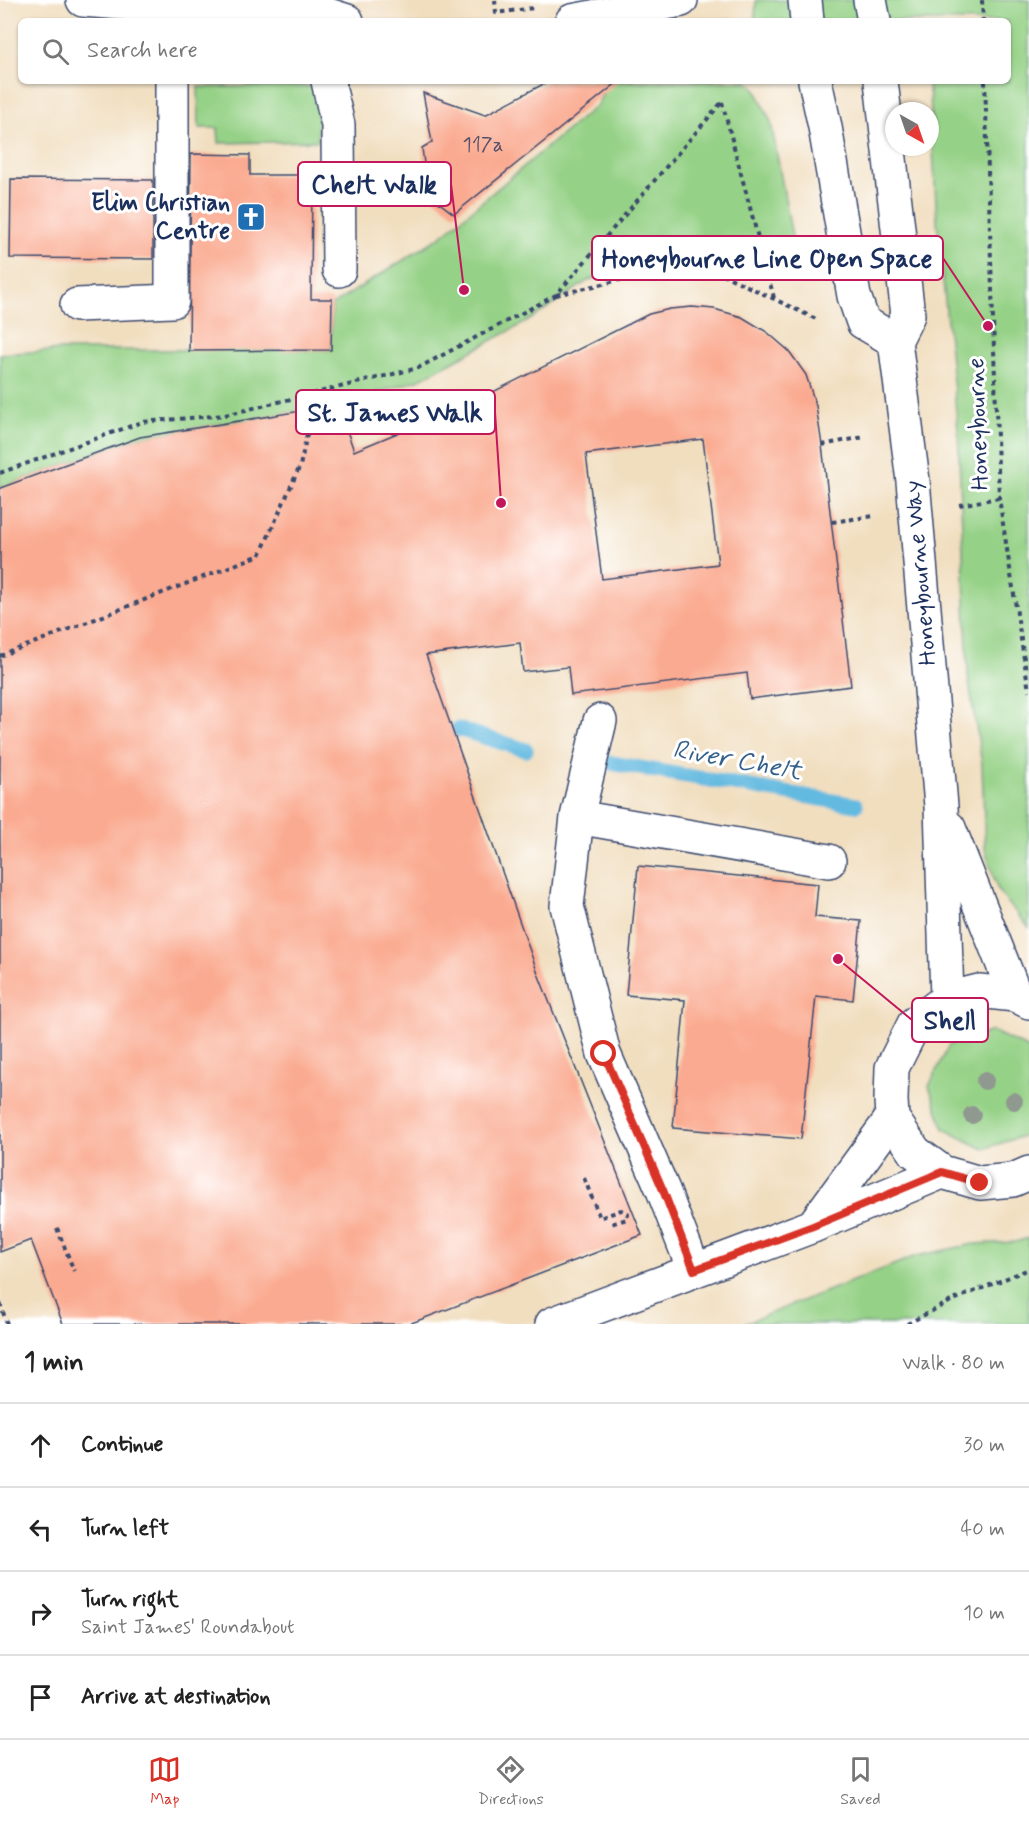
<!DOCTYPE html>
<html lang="en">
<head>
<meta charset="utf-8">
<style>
	body { margin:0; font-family:Mynerve,sans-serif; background:#f2f2f2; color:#222 }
	.compass { position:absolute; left:885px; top:102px; width:54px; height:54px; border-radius:50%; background:#fff; box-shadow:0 2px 4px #0004; rotate:140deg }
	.stop { position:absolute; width:18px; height:18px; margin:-14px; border:4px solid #d93025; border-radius:50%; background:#fff }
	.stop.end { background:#d93025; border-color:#fff; box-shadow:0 2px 6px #0008 }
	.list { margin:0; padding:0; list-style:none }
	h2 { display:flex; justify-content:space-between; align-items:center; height:78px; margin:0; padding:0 24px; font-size:26px }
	h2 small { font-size:20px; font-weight:400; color:#767676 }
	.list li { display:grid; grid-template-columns:39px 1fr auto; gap:18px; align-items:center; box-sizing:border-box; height:84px; padding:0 24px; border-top:2px solid #e0e0e0 }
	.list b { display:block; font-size:22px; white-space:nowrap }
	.list p { margin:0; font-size:20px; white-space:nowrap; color:#767676 }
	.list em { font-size:20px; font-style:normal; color:#767676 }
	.icon { flex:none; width:33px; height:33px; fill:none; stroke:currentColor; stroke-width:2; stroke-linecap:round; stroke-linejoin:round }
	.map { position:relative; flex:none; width:1029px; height:1324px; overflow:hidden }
	.search { position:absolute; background:#fff; box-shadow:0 2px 4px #0004; left:18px; right:18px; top:18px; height:66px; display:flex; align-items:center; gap:15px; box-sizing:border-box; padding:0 21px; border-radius:9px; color:#767676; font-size:22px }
	.sheet { height:414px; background:#fff }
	nav { display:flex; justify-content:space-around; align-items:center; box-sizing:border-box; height:84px; border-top:2px solid #e0e0e0; background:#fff; font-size:16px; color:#767676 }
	nav a { display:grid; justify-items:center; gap:3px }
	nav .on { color:#d93025 }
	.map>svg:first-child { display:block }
	.green { fill:#95d186; stroke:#588072; stroke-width:1.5 }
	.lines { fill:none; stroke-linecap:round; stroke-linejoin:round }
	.stream { stroke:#63bae0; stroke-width:15 }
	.building { fill:#faaa90; fill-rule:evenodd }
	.minor-casing { stroke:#3b496d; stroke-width:36 }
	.path { stroke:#3b496d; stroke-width:4; stroke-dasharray:4.5 4.5; stroke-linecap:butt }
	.minor { stroke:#fff; stroke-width:33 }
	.tree { fill:#909990 }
	.route { stroke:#d93025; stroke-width:8 }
	.labels { text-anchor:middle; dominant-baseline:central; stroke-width:6; stroke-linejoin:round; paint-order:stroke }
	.number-label { font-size:21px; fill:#534e6a }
	.poi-label { font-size:24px; font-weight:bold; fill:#1b2f5e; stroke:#fff; text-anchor:end }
	.street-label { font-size:24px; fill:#1b2f5e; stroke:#fff }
	.water-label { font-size:26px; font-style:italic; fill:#34608c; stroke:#fff }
	.leader { fill:none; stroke:#c2185b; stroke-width:2 }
	.callout-dot { fill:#c2185b; stroke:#fff; stroke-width:2 }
	.callout { fill:#fff; stroke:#c2185b; stroke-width:2 }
	.callout-label { font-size:26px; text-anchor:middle; font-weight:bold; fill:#1b2f5e }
</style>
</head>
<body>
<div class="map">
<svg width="1029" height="1324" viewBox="0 0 1029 1324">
	<rect width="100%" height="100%" fill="#fff"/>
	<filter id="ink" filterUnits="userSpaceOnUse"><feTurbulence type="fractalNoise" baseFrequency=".0167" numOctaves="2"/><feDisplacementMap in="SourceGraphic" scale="12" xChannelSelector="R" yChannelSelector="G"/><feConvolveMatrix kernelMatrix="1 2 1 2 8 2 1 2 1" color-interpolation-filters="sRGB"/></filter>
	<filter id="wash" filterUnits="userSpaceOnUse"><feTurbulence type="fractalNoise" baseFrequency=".008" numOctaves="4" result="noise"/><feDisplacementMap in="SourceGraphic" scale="24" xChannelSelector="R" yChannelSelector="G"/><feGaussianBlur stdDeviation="1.35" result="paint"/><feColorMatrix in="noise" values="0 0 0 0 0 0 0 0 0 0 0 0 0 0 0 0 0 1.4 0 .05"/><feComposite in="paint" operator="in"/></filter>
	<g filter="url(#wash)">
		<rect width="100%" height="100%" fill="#f1debf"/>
		<path class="green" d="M 756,0 L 1029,0 L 1029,928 L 998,891 L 985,849 L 982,764 L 968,676 L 958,431 L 937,221 L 930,96 L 927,81 L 1008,81 L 1008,21 L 755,21 Z
			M 607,81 L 747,81 L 755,88 L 771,122 L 798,269 L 763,275 L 737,260 L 703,256 L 589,280 L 528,321 L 418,380 L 338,405 L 140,437 L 0,488 L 0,354 L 63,350 L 331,350 L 332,305 L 440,237 L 597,105 L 606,88 Z
			M 317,86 L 318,141 L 219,143 L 218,128 L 199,128 L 198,87 Z
			M 992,1031 L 1029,1049 L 1029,1130 L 1027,1135 L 983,1149 L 944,1129 L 929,1086 L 949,1045 Z
			M 1029,1238 L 1029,1324 L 743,1324 L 916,1256 L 974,1244 L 1015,1242 Z"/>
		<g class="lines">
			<path class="stream" d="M 458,729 L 526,750
				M 611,763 L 856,805"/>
		</g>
		<g id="blocks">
			<path class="building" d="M 549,81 L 619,81 L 454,214 L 428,194 L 422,148 L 432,142 L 423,93 L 485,115 Z
				M 191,154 L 250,155 L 250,175 L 312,175 L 311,299 L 332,299 L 331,350 L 189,351 Z
				M 11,179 L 153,180 L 153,259 L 10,258 Z
				M 692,307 L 714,309 L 742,317 L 767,332 L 789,351 L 806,375 L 816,406 L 822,445 L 851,686 L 750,699 L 747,673 L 571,695 L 568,667 L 523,672 L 520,643 L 426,655 L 537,971 L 642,1235 L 409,1324 L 63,1324 L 31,1240 L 0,1252 L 0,488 L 140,437 L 338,405 L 354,451 L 479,399 L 649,314 L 670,309 ZM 703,439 L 718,564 L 602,579 L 586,454 Z
				M 638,866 L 818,884 L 815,917 L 861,921 L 853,1000 L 816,996 L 801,1139 L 673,1128 L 685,1000 L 626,995 Z"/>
		</g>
	</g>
	<g filter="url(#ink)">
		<use href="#blocks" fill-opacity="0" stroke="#3b496d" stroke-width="1.5"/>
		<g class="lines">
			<g class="minor-casing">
				<path id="minor" d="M 83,0 L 172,7 L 309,9 L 347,21
					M 805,0 L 807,21
					M 870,0 L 874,21
					M 572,21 L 681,0
					M 328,81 L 338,125 L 339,270
					M 815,81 L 825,127 L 854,296 L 863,322 L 895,341
					M 881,81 L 908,315 L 895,341 L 913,481 L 941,806 L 947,999
					M 77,305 L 172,301 L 172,81
					M 600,721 L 577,817 L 567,906 L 604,1054 L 663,1190 L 694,1270
					M 577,817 L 829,861
					M 949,828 L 1015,995
					M 1029,1002 L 1015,995 L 979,991 L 947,999 L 914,1024 L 892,1068 L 891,1100 L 892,1118 L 915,1152 L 942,1172 L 980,1183 L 1013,1180 L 1029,1173
					M 813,1226 L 892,1118
					M 552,1324 L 813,1226 L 942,1172"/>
			</g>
			<path class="path" d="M 495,0 L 496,13 L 534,8
				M 982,0 L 983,21
				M 985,81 L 999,498 L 1029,691
				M 722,102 L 774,298
				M 556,295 L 624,279 L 703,265 L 816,319
				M 822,445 L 864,437
				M 0,473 L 142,422 L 225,415 L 418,368 L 556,295 L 722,102
				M 959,505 L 999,498
				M 832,522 L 874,516
				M 0,656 L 260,555 L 300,466 L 316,393
				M 584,1178 L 600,1218 L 621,1210 L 628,1213 L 627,1219 L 611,1224
				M 57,1228 L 74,1271
				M 0,1303 L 7,1324
				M 907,1324 L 951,1301 L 1029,1269"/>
			<use href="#minor" class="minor"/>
		</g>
		<g class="tree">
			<circle cx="985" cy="1081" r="9"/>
			<circle cx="1014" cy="1101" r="9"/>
			<circle cx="972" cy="1115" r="9"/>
		</g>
	</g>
	<g class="lines" filter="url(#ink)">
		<path class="route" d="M 604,1054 L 663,1190 L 694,1270 L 813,1226 L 942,1172 L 980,1183"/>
	</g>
	<defs>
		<g id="church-square" transform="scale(1.5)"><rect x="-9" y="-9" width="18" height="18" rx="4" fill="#1f6fb2" stroke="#fff"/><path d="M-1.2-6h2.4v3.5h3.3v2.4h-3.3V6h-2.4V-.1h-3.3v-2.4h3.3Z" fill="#fff"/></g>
	</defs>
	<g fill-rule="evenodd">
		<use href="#church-square" x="251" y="217"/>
	</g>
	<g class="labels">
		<g class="number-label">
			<text x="483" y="145">117a</text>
		</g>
		<g class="poi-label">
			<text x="230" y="203">Elim Christian<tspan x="230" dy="28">Centre</tspan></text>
		</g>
		<g class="street-label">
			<text transform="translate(979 424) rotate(-92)">Honeybourne</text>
			<text transform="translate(921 573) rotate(-95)">Honeybourne Way</text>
		</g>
		<g class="water-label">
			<text transform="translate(737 761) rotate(10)">River Chelt</text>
		</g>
	</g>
	<path class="leader" d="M464 290L451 184M988 326L943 258M501 503L495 412M838 959L912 1020"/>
	<g class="callout-dot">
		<circle cx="464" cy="290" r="6"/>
		<circle cx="988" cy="326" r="6"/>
		<circle cx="501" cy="503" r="6"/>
		<circle cx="838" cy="959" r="6"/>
	</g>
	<g class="callout">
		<rect x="298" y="162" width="153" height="44" rx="6"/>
		<rect x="592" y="236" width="351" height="44" rx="6"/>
		<rect x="296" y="390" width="199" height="44" rx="6"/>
		<rect x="912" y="998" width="76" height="44" rx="6"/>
	</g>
	<g class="callout-label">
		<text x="374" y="193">Chelt Walk</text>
		<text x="767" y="267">Honeybourne Line Open Space</text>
		<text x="395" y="421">St. James Walk</text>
		<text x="950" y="1029">Shell</text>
	</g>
</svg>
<svg class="compass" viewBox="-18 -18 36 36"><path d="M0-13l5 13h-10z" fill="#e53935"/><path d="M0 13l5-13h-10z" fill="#767676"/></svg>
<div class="stop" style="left:604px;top:1054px"></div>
<div class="stop end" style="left:980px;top:1183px"></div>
<div class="search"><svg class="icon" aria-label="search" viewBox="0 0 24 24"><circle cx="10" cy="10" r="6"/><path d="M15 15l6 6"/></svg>Search here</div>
</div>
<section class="sheet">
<h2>1 min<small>Walk · 80 m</small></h2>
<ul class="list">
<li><svg class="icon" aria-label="ahead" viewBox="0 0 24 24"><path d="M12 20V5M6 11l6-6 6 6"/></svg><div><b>Continue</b></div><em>30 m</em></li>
<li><svg class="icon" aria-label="left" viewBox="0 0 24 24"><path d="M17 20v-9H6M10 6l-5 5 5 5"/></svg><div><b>Turn left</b></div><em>40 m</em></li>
<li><svg class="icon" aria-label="right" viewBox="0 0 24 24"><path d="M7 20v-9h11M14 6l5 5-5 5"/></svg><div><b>Turn right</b><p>Saint James' Roundabout</p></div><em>10 m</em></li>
<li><svg class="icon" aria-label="arrive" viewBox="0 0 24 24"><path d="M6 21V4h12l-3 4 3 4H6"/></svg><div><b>Arrive at destination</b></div></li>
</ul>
</section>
<nav>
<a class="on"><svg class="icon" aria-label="map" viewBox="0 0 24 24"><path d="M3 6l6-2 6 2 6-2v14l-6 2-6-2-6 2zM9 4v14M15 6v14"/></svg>Map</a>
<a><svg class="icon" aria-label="directions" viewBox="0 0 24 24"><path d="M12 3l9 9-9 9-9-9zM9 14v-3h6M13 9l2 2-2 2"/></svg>Directions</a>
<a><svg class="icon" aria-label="saved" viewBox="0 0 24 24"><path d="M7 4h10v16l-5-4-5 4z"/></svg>Saved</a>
</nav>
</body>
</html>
